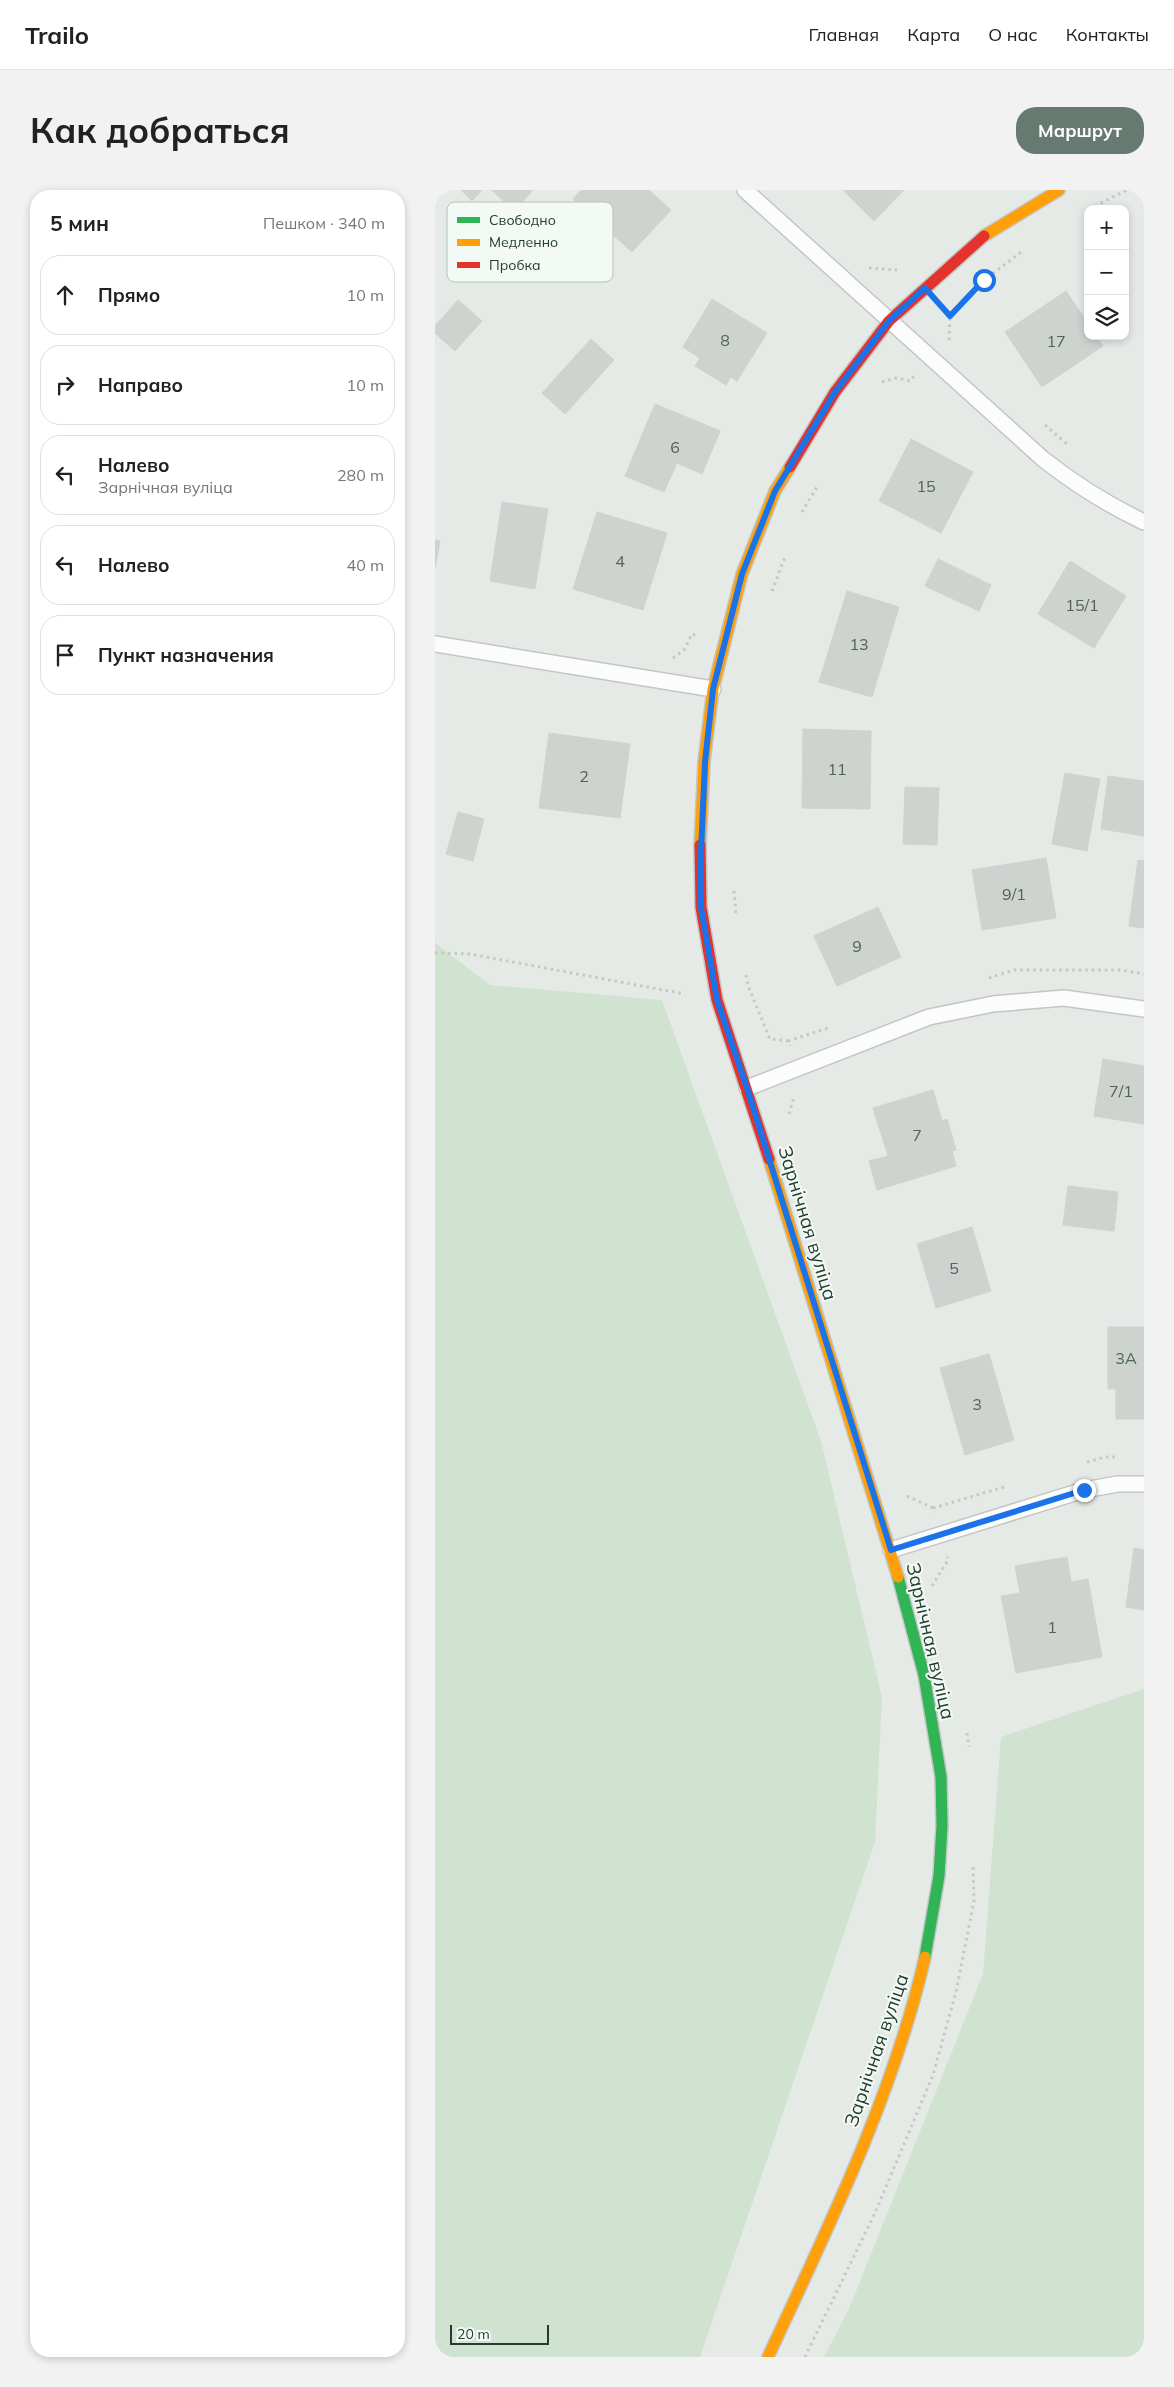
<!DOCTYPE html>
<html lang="ru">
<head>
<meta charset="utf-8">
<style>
	body { margin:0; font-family:Mulish,sans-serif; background:#f2f2f2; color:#222 }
	.controls { position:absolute; right:15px; top:15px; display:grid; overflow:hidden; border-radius:10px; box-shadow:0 2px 8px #0003 }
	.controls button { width:45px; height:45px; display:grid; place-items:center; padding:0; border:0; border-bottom:1px solid #e0e0e0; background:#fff; color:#222; font:25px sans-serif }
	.scale { position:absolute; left:15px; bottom:12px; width:99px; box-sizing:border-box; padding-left:5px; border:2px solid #233d31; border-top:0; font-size:14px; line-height:18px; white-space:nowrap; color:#233d31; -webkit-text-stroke:4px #f3f9f5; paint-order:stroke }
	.stop { position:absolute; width:15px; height:15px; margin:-11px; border:4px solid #1a73e8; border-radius:50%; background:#fff }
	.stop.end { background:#1a73e8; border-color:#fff; box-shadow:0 1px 5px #0008 }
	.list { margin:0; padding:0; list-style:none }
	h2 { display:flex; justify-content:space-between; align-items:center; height:65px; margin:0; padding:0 20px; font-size:21px }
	h2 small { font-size:16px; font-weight:400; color:#767676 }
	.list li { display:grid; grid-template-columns:32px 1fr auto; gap:15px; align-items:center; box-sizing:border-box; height:80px; margin:0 10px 10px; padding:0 10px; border:1px solid #e0e0e0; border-radius:20px }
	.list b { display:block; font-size:19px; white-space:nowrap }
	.list p { margin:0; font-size:16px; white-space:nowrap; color:#767676 }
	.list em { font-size:16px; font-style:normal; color:#767676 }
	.icon { flex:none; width:28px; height:28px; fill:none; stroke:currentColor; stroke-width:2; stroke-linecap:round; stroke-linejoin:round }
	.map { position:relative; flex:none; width:709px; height:2167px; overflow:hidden; border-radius:20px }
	header { display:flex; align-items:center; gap:30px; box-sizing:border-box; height:70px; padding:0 25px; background:#fff; border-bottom:1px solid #e0e0e0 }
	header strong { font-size:24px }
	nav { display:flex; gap:28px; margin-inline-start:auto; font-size:18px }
	.intro { display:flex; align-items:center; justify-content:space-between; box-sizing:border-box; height:120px; padding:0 30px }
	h1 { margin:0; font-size:35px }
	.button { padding:12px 22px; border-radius:20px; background:#677a71; color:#fff; font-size:18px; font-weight:700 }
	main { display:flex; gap:30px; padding:0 30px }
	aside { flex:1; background:#fff; border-radius:20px; box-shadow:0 2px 8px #0003 }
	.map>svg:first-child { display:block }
	.green { fill:#cfe3d0 }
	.building { fill:#ced3d0; stroke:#ced3d0 }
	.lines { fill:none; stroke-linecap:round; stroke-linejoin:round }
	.lane-casing { stroke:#c2c7c4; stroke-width:18 }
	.fast-casing { stroke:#c1c8c4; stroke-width:14 }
	.slow-casing { stroke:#c1c8c4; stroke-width:14 }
	.jam-casing { stroke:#c1c8c4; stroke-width:14 }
	.path { stroke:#c2cac5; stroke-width:3; stroke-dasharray:2.5 4; stroke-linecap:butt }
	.lane { stroke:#fbfcfb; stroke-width:15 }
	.fast { stroke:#30b455; stroke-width:11 }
	.slow { stroke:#ff9f0a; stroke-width:11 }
	.jam { stroke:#e5322d; stroke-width:11 }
	.route { stroke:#1a73e8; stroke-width:6 }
	.labels { text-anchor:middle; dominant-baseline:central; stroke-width:4; stroke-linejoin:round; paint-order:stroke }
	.number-label { font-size:16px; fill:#4e635a }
	.street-label { font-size:19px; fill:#233d31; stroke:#f3f9f5 }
	.key { fill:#f3f9f5; stroke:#b5c1ba; stroke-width:1 }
	.key-label { font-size:14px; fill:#233d31 }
</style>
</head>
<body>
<header>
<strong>Trailo</strong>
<nav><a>Главная</a><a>Карта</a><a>О нас</a><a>Контакты</a></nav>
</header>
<div class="intro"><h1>Как добраться</h1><a class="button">Маршрут</a></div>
<main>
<aside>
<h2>5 мин<small>Пешком · 340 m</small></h2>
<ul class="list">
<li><svg class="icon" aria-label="ahead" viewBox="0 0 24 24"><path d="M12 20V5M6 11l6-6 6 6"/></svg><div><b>Прямо</b></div><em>10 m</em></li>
<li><svg class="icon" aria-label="right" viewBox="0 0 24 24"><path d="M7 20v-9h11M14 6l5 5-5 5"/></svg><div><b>Направо</b></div><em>10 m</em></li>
<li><svg class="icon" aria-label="left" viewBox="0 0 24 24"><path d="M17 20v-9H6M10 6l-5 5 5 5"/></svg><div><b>Налево</b><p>Зарнічная вуліца</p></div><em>280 m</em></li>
<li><svg class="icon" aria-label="left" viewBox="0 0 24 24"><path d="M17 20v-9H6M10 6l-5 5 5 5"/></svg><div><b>Налево</b></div><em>40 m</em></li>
<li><svg class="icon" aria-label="arrive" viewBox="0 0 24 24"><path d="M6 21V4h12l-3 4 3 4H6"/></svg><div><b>Пункт назначения</b></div></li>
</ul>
</aside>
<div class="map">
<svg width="709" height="2167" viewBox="0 0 709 2167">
	<rect width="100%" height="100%" fill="#e5eae7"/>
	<path class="green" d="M 0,753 L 55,795 L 227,810 L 386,1251 L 447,1507 L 440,1652 L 265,2167 L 0,2167 Z
		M 709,1499 L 709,2167 L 389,2167 L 414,2119 L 548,1784 L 566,1547 Z"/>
	<path class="building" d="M 26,0 L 47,0 L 37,11 Z
		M 57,0 L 98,0 L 79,21 Z
		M 146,0 L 214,0 L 236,20 L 197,62 L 138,9 Z
		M 408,0 L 469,0 L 439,31 Z
		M 631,101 L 653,134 L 653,146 L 661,146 L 668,156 L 607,197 L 570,142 Z
		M 277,109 L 332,143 L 302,191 L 296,187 L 291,195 L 260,176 L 265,168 L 248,157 Z
		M 23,110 L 47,131 L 20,161 L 0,143 L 0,136 Z
		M 156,149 L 179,170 L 130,224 L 107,203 Z
		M 220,214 L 285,241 L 267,284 L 242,273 L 229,302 L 190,286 Z
		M 476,249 L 538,282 L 506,343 L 444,311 Z
		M 67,312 L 113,319 L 100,399 L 55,391 Z
		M 162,322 L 232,343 L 208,420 L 138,399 Z
		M 0,350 L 5,351 L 0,378 Z
		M 503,369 L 556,395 L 544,421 L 490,396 Z
		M 635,371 L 691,406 L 659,458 L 603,424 Z
		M 412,401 L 464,417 L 437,507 L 384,492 Z
		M 368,539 L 436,541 L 435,619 L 367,618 Z
		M 114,543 L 195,554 L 185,628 L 104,618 Z
		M 630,583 L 665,589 L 652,661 L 617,654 Z
		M 673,586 L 709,591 L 709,646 L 666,639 Z
		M 470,597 L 504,598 L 502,655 L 468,654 Z
		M 23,622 L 49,629 L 38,671 L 11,664 Z
		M 611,668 L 621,728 L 547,740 L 537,680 Z
		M 703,670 L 709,671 L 709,738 L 694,736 Z
		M 443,717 L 466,767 L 402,796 L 379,746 Z
		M 668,869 L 709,876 L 709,934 L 659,926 Z
		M 498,900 L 507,931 L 512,929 L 521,960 L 517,961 L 521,976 L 442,1000 L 434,971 L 453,966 L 438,918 Z
		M 633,996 L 683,1002 L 679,1041 L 628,1035 Z
		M 537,1037 L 556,1101 L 501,1118 L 482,1054 Z
		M 673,1137 L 709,1137 L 709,1229 L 681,1229 L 681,1199 L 673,1199 Z
		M 554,1164 L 579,1250 L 530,1265 L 505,1178 Z
		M 699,1358 L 709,1360 L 709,1420 L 691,1417 Z
		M 632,1367 L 636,1392 L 653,1389 L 667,1467 L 581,1483 L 566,1406 L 585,1403 L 580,1376 Z"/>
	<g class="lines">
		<g class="lane-casing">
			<path id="lane" d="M 310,0 L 608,269 C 641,295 671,314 709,332
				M 0,454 L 278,499
				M 312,898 L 494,827 L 558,814 L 629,808 L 709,819
				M 456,1360 L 649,1300 L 683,1294 L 709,1294"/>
		</g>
		<g class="fast-casing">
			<path id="fast" d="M 463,1387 L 489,1485 L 506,1587 L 507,1636 L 504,1686 L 490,1767"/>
		</g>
		<g class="slow-casing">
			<path id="slow" d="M 549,46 L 624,0
				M 265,655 L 269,572 L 278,499 L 307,384 L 340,301 L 355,277
				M 334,969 L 463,1387
				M 333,2167 C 393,2038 458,1906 490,1767"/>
		</g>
		<g class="jam-casing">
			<path id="jam" d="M 355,277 L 400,202 L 454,131 L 549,46
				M 265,655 L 266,717 L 282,810 L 334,969"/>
		</g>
		<path class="path" d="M 654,19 L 692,0
			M 434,78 L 462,80
			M 514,150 L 515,126 L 549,90 L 589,60
			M 447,192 L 461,188 L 475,191 L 480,185
			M 610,235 L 632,254
			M 367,322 L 382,297
			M 337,401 L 350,367
			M 238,468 L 249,460 L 257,444 L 260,445
			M 299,701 L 301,725
			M 0,763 L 35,764 L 250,804
			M 311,785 L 314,798 L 335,849 L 353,851 L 355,856
			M 554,788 L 579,780 L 686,780 L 709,784
			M 353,851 L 393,838
			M 354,924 L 359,907
			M 652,1272 L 670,1267 L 682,1267
			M 472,1306 L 498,1318 L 499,1322
			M 498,1318 L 569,1297
			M 497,1396 L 513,1370 L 512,1367
			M 532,1543 L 534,1557
			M 370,2167 L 440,2023 L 498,1885 L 521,1802 L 539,1711 L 538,1675"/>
		<use href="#lane" class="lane"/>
		<use href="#fast" class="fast"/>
		<use href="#slow" class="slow"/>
		<use href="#jam" class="jam"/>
	</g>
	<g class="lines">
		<path class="route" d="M 549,90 L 515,126 L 490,98 L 454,131 L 400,202 L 340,301 L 307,384 L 278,499 L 270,572 L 266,662 L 266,717 L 282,810 L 312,898 L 456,1360 L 649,1300"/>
	</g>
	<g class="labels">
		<g class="number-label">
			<text x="290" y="150">8</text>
			<text x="621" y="151">17</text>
			<text x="240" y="257">6</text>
			<text x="491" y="296">15</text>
			<text x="185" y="371">4</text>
			<text x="647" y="415">15/1</text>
			<text x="424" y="454">13</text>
			<text x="402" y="579">11</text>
			<text x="149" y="586">2</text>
			<text x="579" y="704">9/1</text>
			<text x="422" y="756">9</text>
			<text x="686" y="901">7/1</text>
			<text x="482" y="945">7</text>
			<text x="519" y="1078">5</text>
			<text x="691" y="1168">3А</text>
			<text x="542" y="1214">3</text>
			<text x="617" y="1437">1</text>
		</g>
		<g class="street-label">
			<text transform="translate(373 1033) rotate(73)">Зарнічная вуліца</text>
			<text transform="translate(496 1451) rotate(77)">Зарнічная вуліца</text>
			<text transform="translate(441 1860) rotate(-71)">Зарнічная вуліца</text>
		</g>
	</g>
	<rect x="12" y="12" width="166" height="80" rx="8" class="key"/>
	<rect x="22" y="27" width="23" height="6" fill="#30b455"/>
	<rect x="22" y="49" width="23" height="7" fill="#ff9f0a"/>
	<rect x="22" y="72" width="23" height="6" fill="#e5322d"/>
	<g class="key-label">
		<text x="54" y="35">Свободно</text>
		<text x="54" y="57">Медленно</text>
		<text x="54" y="80">Пробка</text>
	</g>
</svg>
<div class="controls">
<button>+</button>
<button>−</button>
<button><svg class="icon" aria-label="layers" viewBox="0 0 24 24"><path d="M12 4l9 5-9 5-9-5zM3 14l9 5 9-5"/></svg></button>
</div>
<div class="scale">20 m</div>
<div class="stop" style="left:549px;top:90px"></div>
<div class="stop end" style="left:649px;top:1300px"></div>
</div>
</main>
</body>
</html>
